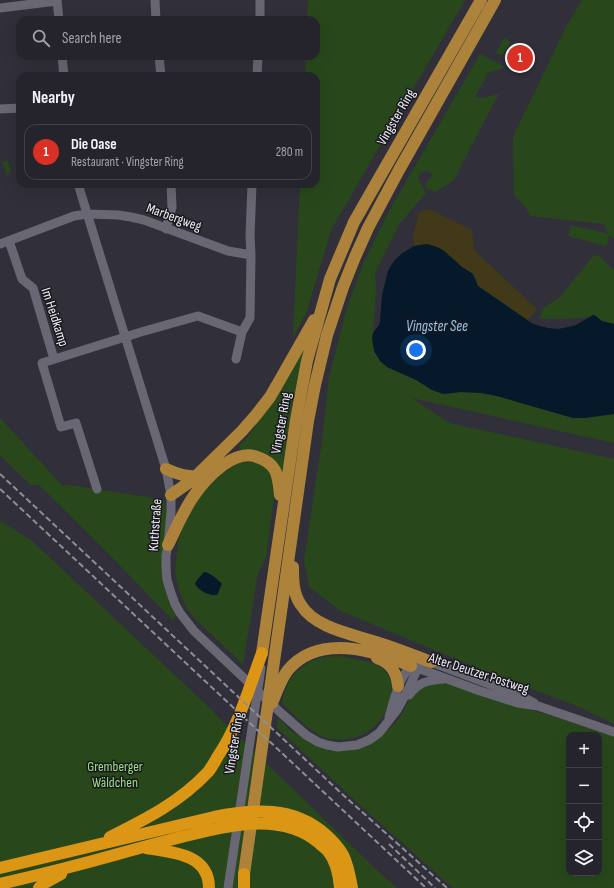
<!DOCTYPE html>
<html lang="en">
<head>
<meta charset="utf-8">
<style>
	body { margin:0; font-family:"Sofia Sans Condensed",sans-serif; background:#313038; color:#f1f3f6 }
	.controls { position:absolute; right:12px; bottom:12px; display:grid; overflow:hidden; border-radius:8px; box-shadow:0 4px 16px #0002 }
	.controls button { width:36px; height:36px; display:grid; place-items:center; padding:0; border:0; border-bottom:1px solid #424148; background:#25242c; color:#f1f3f6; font:20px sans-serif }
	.you { position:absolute; left:416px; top:350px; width:14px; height:14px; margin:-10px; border:3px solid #fff; border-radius:50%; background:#1a73e8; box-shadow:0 0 0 6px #1a73e833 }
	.badge { display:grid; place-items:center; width:26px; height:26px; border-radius:50%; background:#d93025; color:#fff; font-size:13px; font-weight:700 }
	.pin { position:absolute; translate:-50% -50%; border:2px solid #fff; box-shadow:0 1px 4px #0006 }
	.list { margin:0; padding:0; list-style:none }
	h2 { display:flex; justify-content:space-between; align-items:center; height:52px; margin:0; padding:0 16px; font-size:17px }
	h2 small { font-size:13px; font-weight:400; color:#a3a4a9 }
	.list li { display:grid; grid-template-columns:26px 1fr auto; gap:12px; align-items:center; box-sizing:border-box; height:56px; margin:0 8px 8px; padding:0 8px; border:1px solid #424148; border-radius:12px }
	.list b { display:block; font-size:15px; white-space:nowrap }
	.list p { margin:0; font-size:13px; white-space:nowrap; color:#a3a4a9 }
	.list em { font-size:13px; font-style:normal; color:#a3a4a9 }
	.icon { flex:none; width:22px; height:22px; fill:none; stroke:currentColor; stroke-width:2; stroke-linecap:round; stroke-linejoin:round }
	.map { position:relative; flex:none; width:614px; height:888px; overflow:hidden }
	.search { position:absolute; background:#25242c; box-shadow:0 4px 16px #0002; left:16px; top:16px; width:304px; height:44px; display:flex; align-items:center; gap:10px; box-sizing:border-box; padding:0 14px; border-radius:12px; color:#a3a4a9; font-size:15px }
	.panel { position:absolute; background:#25242c; box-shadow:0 4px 16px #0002; left:16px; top:72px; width:304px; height:116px; border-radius:12px }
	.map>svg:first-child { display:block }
	.green { fill:#28481b; fill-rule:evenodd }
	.sand { fill:#413918 }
	.water { fill:#05192a }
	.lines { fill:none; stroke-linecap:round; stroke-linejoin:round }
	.minor { stroke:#696773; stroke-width:9 }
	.major { stroke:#ad833b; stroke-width:12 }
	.highway { stroke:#db9616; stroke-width:12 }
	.rail { stroke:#8f8e96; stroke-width:2; stroke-dasharray:6 3; stroke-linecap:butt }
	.labels { text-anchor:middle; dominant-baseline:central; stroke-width:3; stroke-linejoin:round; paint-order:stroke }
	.street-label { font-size:14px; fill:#eeedf4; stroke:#19181d }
	.park-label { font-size:14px; fill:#9cde84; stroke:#19181d }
	.water-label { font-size:15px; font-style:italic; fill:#93c5f2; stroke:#19181d }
</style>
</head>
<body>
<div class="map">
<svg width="614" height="888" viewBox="0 0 614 888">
	<rect width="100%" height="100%" fill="#31303a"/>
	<path class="green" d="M 308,0 L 465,0 L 331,230 L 307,311 L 293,338 L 300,184 L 316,184 L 316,76 L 305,76 L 306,56 L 316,56 L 316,20 L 307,20 Z
		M 582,0 L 614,0 L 614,238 L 612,238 L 609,235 L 607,246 L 568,236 L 571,225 L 609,234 L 604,224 L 530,216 L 526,208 L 514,195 L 513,137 L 566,27 Z
		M 504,38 L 511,42 L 502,56 L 496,53 Z
		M 480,54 L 505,67 L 488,73 L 475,97 L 483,98 L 499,94 L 490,110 L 454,180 L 435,192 L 426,188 L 426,182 L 431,178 L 432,175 L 428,171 L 421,172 L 418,178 L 426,193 L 400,223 L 375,273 L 376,288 L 373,333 L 372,339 L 380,361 L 387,367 L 416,380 L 432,390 L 448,394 L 461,392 L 481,393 L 497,396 L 573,418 L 585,418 L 614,414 L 614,443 L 412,398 L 449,423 L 614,459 L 614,724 L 582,708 L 480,669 L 341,611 L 309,587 L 304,561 L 322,441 L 329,377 L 347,308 L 363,264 L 388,213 Z
		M 8,161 L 11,171 L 7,175 L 2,162 Z
		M 594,255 L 599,256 L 614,270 L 614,324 L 602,321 L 593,315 L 590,317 L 565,319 L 540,319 L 542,309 L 560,297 Z
		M 305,345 L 292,406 L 283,471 L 279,471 L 242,451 L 239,445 L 247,438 L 286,380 Z
		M 0,418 L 62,485 L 70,485 L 165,500 L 167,518 L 162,566 L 165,591 L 176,615 L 173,620 L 92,537 L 39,485 L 31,485 L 0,455 Z
		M 253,458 L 269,469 L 275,490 L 266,557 L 258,573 L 243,664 L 196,620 L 187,608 L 179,591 L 175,571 L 179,536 L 186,520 L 202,492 L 235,462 Z
		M 0,521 L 31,540 L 214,712 L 214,713 L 381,874 L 397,888 L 0,888 Z
		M 339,656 C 350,658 372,661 380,667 C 398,678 391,702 383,716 C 380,721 374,726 370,730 C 359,739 334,743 321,736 C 306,728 294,714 282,703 C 283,698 284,692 286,688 C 288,682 292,676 297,672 C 310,659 321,657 339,656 Z
		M 432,682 L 447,683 L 487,698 L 549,715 L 614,736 L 614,888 L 453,888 L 371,815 L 277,728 L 278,718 L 291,731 L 317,746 L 331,751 L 344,751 L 358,749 L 381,736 L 399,719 L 410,698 L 418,688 ZM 569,735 L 599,735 L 599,873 L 569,873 Z"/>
	<path class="sand" d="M 429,209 L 472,230 L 474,250 L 537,309 L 527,320 L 478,286 L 477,284 L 475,277 L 470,272 L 462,267 L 454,260 L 427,244 L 414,246 L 413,236 L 419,213 Z"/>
	<path class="water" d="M 427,244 L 437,247 L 443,250 L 462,267 L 473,274 L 478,286 L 533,324 L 548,328 L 558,329 L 568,327 L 576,325 L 593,315 L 596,316 L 602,321 L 614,324 L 614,414 L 585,418 L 573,418 L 497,396 L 481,393 L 461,392 L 443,394 L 432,390 L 416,380 L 387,367 L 380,361 L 374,351 L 372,338 L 373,333 L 379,325 L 380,321 L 382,295 L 388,271 L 390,267 L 394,261 L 401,254 L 414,246 Z
		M 204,572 C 211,573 217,579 222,584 L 218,593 L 217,595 C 209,596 199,591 195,584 L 197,580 Z"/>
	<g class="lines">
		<path class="minor" d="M 57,0 L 59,20
			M 155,0 L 156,20
			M 0,8 L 57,1
			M 260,20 L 260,0
			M 62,56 L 64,76
			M 159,56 L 161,76
			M 257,76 L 258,56
			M 0,109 L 20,108
			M 78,184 L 166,469 L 171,495 L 171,512 L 168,545 L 166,556 L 166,568 L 167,580 L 171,593 L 175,604 L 180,613 L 194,631 L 281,713 L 306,735 L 318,742 L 327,745 L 338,747 L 357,745 L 369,740 L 379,733 L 397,710 L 408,690 L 416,672 L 417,668 L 416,664
			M 166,229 L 172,207 L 171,184
			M 9,241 L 22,279 L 33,288 L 54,359
			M 0,244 L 74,216 L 87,214 L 118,215 L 131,217 L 144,220 L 228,251 L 251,255 L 250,236 L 252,184
			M 141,332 L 198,316 L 242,332
			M 236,359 L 242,332 L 250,318 L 251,255
			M 97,489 L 76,423 L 61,427 L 42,363 L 138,333
			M 412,666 L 480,691 L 518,703 L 538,706 L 614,732
			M 409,695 C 420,681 427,681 443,679
			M 389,717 C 394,701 400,667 419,663 C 422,662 427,662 431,662 L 521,696 L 534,703
			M 228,888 L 261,668"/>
		<path class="major" d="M 166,469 C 176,473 184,477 196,476
			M 171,495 L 191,481 L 242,431 L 256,415 L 270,397 L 281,378 L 314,320
			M 168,545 C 183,513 194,487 223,465 C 233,458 245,452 257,457 C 278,464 278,476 280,495
			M 293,567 C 293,580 293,594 301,605 C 315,628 352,634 376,642 C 395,648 413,655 431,662
			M 262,653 L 296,420 L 307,361 L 330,279 L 354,222 L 481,0
			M 377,658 C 390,662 397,673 398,686
			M 272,703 C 277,692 280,680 288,670 C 319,633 374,650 411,666
			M 244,874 L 308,421 L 315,385 L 327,335 L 343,287 L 355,257 L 368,228 L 399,170 L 495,0"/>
		<path class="highway" d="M 110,837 C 146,819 180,802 208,772 C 212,767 215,761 218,756 C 239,725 249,688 262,653
			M 146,848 C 172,852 209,854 209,888
			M 0,868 L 214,817 C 254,809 293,806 325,834 C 332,840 339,848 343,855 C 348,865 350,877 352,888
			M 244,874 L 244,888
			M 0,884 C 39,875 79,865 118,854 C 143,847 168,840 194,834 C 234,824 284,813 319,843 C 322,846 325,848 328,851 C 336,861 339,875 340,888
			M 39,888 L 43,884 L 61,874"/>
		<path class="rail" d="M 0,474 L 341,793 L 447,888
			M 0,489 L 426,888
			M 389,844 L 435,888"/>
	</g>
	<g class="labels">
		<g class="street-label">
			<text transform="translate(396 117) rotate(-60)">Vingster Ring</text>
			<text transform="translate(174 217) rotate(20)">Marbergweg</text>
			<text transform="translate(55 317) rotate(72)">Im Heidkamp</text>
			<text transform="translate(281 423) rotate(-80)">Vingster Ring</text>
			<text transform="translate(155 525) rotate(-86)">Kuthstraße</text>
			<text transform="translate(479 673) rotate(18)">Alter Deutzer Postweg</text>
			<text transform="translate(234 743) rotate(-81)">Vingster Ring</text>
		</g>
		<g class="park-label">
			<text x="115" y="766">Gremberger<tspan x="115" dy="16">Wäldchen</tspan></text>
		</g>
		<g class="water-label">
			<text x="437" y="326">Vingster See</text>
		</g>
	</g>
</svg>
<div class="controls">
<button>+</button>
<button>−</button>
<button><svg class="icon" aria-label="locate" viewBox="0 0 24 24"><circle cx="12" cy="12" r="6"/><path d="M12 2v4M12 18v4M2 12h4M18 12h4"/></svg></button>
<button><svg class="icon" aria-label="layers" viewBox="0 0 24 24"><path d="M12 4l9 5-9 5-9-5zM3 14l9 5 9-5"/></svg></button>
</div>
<div class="you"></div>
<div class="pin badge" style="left:520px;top:58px">1</div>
<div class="search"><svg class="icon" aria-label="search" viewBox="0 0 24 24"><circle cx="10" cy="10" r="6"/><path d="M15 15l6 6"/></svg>Search here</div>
<section class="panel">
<h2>Nearby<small></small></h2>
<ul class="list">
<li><span class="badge">1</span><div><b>Die Oase</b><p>Restaurant · Vingster Ring</p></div><em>280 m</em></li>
</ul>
</section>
</div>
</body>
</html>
